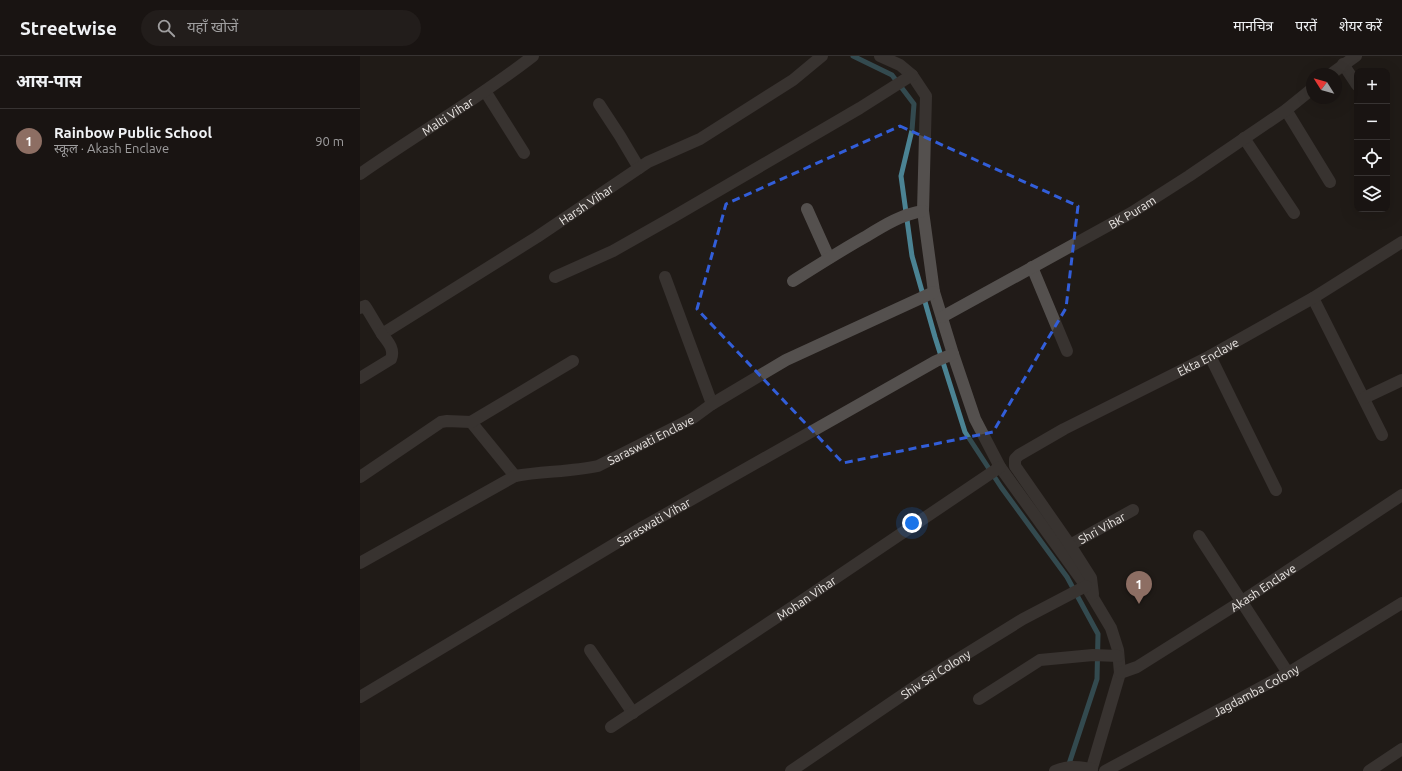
<!DOCTYPE html>
<html lang="hi">
<head>
<meta charset="utf-8">
<style>
	body { margin:0; font-family:Ubuntu,"Noto Sans Devanagari",sans-serif; background:#221d1b; color:#f1f3f6 }
	.controls { position:absolute; right:12px; top:12px; display:grid; overflow:hidden; border-radius:8px; box-shadow:0 4px 16px #0002 }
	.controls button { width:36px; height:36px; display:grid; place-items:center; padding:0; border:0; border-bottom:1px solid #373332; background:#191412; color:#f1f3f6; font:20px sans-serif }
	.compass { position:absolute; left:946px; top:12px; width:36px; height:36px; border-radius:50%; background:#191412; box-shadow:0 4px 16px #0002; rotate:307deg }
	.you { position:absolute; left:552px; top:467px; width:14px; height:14px; margin:-10px; border:3px solid #fff; border-radius:50%; background:#1a73e8; box-shadow:0 0 0 6px #1a73e833 }
	.badge { display:grid; place-items:center; width:26px; height:26px; border-radius:50%; background:#1fc9fd; color:#fff; font-size:13px; font-weight:700 }
	.pin { position:absolute; translate:-50% -33px; filter:drop-shadow(0 1px 2px #0008) }
	.pin::after { content:''; position:absolute; top:21px; width:14px; height:12px; background:inherit; clip-path:polygon(0 0,100% 0,50% 100%) }
	.list { margin:0; padding:0; list-style:none }
	h2 { display:flex; justify-content:space-between; align-items:center; height:52px; margin:0; padding:0 16px; font-size:17px }
	h2 small { font-size:13px; font-weight:400; color:#9f9e9f }
	.list li { display:grid; grid-template-columns:26px 1fr auto; gap:12px; align-items:center; box-sizing:border-box; height:64px; padding:0 16px; border-top:1px solid #373332 }
	.list b { display:block; font-size:15px; white-space:nowrap }
	.list p { margin:0; font-size:13px; white-space:nowrap; color:#9f9e9f }
	.list em { font-size:13px; font-style:normal; color:#9f9e9f }
	.icon { flex:none; width:22px; height:22px; fill:none; stroke:currentColor; stroke-width:2; stroke-linecap:round; stroke-linejoin:round }
	.map { position:relative; flex:none; width:1042px; height:715px; overflow:hidden }
	header { display:flex; align-items:center; gap:24px; box-sizing:border-box; height:56px; padding:0 20px; background:#191412; border-bottom:1px solid #373332 }
	header strong { font-size:19px }
	nav { display:flex; gap:22px; margin-inline-start:auto; font-size:14px }
	.search { width:280px; height:36px; background:#221d1b; display:flex; align-items:center; gap:10px; box-sizing:border-box; padding:0 14px; border-radius:22px; color:#9f9e9f; font-size:15px }
	main { display:flex }
	aside { flex:1; background:#191412 }
	.map>svg:first-child { display:block }
	.lines { fill:none; stroke-linecap:round; stroke-linejoin:round }
	.stream { stroke:#4b8393; stroke-width:5 }
	.street { stroke:#54504e; stroke-width:12 }
	.marked { fill:none; stroke:#325ed9; stroke-width:3; stroke-dasharray:8 5; stroke-linejoin:round }
	.labels { text-anchor:middle; dominant-baseline:central; stroke-width:3.5; stroke-linejoin:round; paint-order:stroke }
	.street-label { font-size:12px; fill:#ede9e6; stroke:#211b18 }
</style>
</head>
<body>
<header>
<strong>Streetwise</strong>
<div class="search"><svg class="icon" aria-label="search" viewBox="0 0 24 24"><circle cx="10" cy="10" r="6"/><path d="M15 15l6 6"/></svg>यहाँ खोजें</div>
<nav><a>मानचित्र</a><a>परतें</a><a>शेयर करें</a></nav>
</header>
<main>
<aside>
<h2>आस-पास<small></small></h2>
<ul class="list">
<li><span class="badge" style="background:#8d6e63">1</span><div><b>Rainbow Public School</b><p>स्कूल · Akash Enclave</p></div><em>90 m</em></li>
</ul>
</aside>
<div class="map">
<svg width="1042" height="715" viewBox="0 0 1042 715">
	<rect width="100%" height="100%" fill="#211b18"/>
	<g class="lines">
		<path class="stream" d="M 493,0 L 532,19 L 554,48 L 552,74 L 541,120 L 552,200 L 575,281 L 605,376 L 641,431 L 707,521 L 738,578 L 737,623 L 708,711"/>
		<g class="street">
			<path d="M 520,0 L 540,9 L 552,19 L 566,40 L 563,155 L 574,236 L 593,298 L 615,363 L 640,411 L 726,530 L 751,572 L 758,594 L 760,617 L 731,715"/>
			<path d="M 983,8 L 997,29"/>
			<path d="M 971,18 L 996,0"/>
			<path d="M 125,35 L 164,97"/>
			<path d="M 239,48 L 260,80 L 279,112"/>
			<path d="M 926,54 L 970,126"/>
			<path d="M 884,82 L 934,157"/>
			<path id="s1" d="M 0,118 C 57,78 118,43 173,0"/>
			<path d="M 447,153 L 469,202"/>
			<path d="M 672,211 L 707,295"/>
			<path d="M 195,221 L 253,195 L 313,161 L 500,52 L 552,19"/>
			<path d="M 305,221 L 352,348"/>
			<path d="M 433,225 C 457,210 480,195 505,181 C 523,170 542,158 563,155"/>
			<path d="M 953,242 L 1022,379"/>
			<path id="s2" d="M 0,252 L 5,250 L 7,253 L 22,278 L 177,181 L 288,106 L 340,83 L 433,24 L 462,0"/>
			<path id="s3" d="M 582,261 L 771,157 L 829,120 L 926,54 L 952,33"/>
			<path d="M 850,300 L 916,434"/>
			<path d="M 0,322 L 31,303 C 35,293 28,286 22,278"/>
			<path d="M 1004,342 L 1042,324"/>
			<path d="M 111,366 L 155,420"/>
			<path d="M 0,421 L 81,366 L 87,365 L 111,366 L 213,305"/>
			<path d="M 839,480 L 928,617"/>
			<path id="s4" d="M 710,489 L 773,454"/>
			<path id="s5" d="M 0,507 L 155,420 C 182,415 211,416 238,410 L 333,362 L 352,348 L 426,304 L 574,236"/>
			<path id="s6" d="M 733,538 L 731,522 L 710,489 L 655,410 L 655,403 L 659,399 L 704,373 L 850,300 L 953,242 L 1042,186"/>
			<path d="M 230,594 L 273,657"/>
			<path id="s7" d="M 760,617 L 777,611 L 882,545 L 1042,439"/>
			<path id="s8" d="M 0,641 L 283,471 L 576,305 L 593,298"/>
			<path d="M 619,643 L 680,604 L 733,599 L 758,600"/>
			<path id="s9" d="M 251,671 L 437,548 L 640,411"/>
			<path id="s10" d="M 431,715 L 569,621 L 663,563 L 726,530"/>
			<path d="M 695,715 C 709,709 717,711 732,713"/>
			<path id="s11" d="M 745,715 L 928,617 L 1042,547"/>
			<path d="M 1009,715 L 1042,693"/>
		</g>
	</g>
	<path d="M0 0H1042V715H0ZM 540,70 L 718,150 L 706,252 L 633,376 L 483,407 L 337,253 L 366,148 Z" fill="#211b18" fill-opacity=".55" fill-rule="evenodd"/>
	<path class="marked" d="M 540,70 L 718,150 L 706,252 L 633,376 L 483,407 L 337,253 L 366,148 Z"/>
	<g class="labels">
		<g class="street-label">
			<text stroke="none"><textPath href="#s1" startOffset="105">Malti Vihar</textPath></text>
			<text stroke="none"><textPath href="#s2" startOffset="280">Harsh Vihar</textPath></text>
			<text stroke="none"><textPath href="#s3" startOffset="217">BK Puram</textPath></text>
			<text stroke="none"><textPath href="#s6" startOffset="377">Ekta Enclave</textPath></text>
			<text stroke="none"><textPath href="#s5" startOffset="320">Saraswati Enclave</textPath></text>
			<text stroke="none"><textPath href="#s8" startOffset="342">Saraswati Vihar</textPath></text>
			<text stroke="none"><textPath href="#s4" startOffset="36">Shri Vihar</textPath></text>
			<text stroke="none"><textPath href="#s7" startOffset="167">Akash Enclave</textPath></text>
			<text stroke="none"><textPath href="#s9" startOffset="234">Mohan Vihar</textPath></text>
			<text stroke="none"><textPath href="#s10" startOffset="174">Shiv Sai Colony</textPath></text>
			<text stroke="none"><textPath href="#s11" startOffset="171">Jagdamba Colony</textPath></text>
		</g>
	</g>
</svg>
<div class="controls">
<button>+</button>
<button>−</button>
<button><svg class="icon" aria-label="locate" viewBox="0 0 24 24"><circle cx="12" cy="12" r="6"/><path d="M12 2v4M12 18v4M2 12h4M18 12h4"/></svg></button>
<button><svg class="icon" aria-label="layers" viewBox="0 0 24 24"><path d="M12 4l9 5-9 5-9-5zM3 14l9 5 9-5"/></svg></button>
</div>
<svg class="compass" viewBox="-18 -18 36 36"><path d="M0-13l5 13h-10z" fill="#e53935"/><path d="M0 13l5-13h-10z" fill="#9f9e9f"/></svg>
<div class="you"></div>
<div class="pin badge" style="left:779px;top:548px;background:#8d6e63">1</div>
</div>
</main>
</body>
</html>
